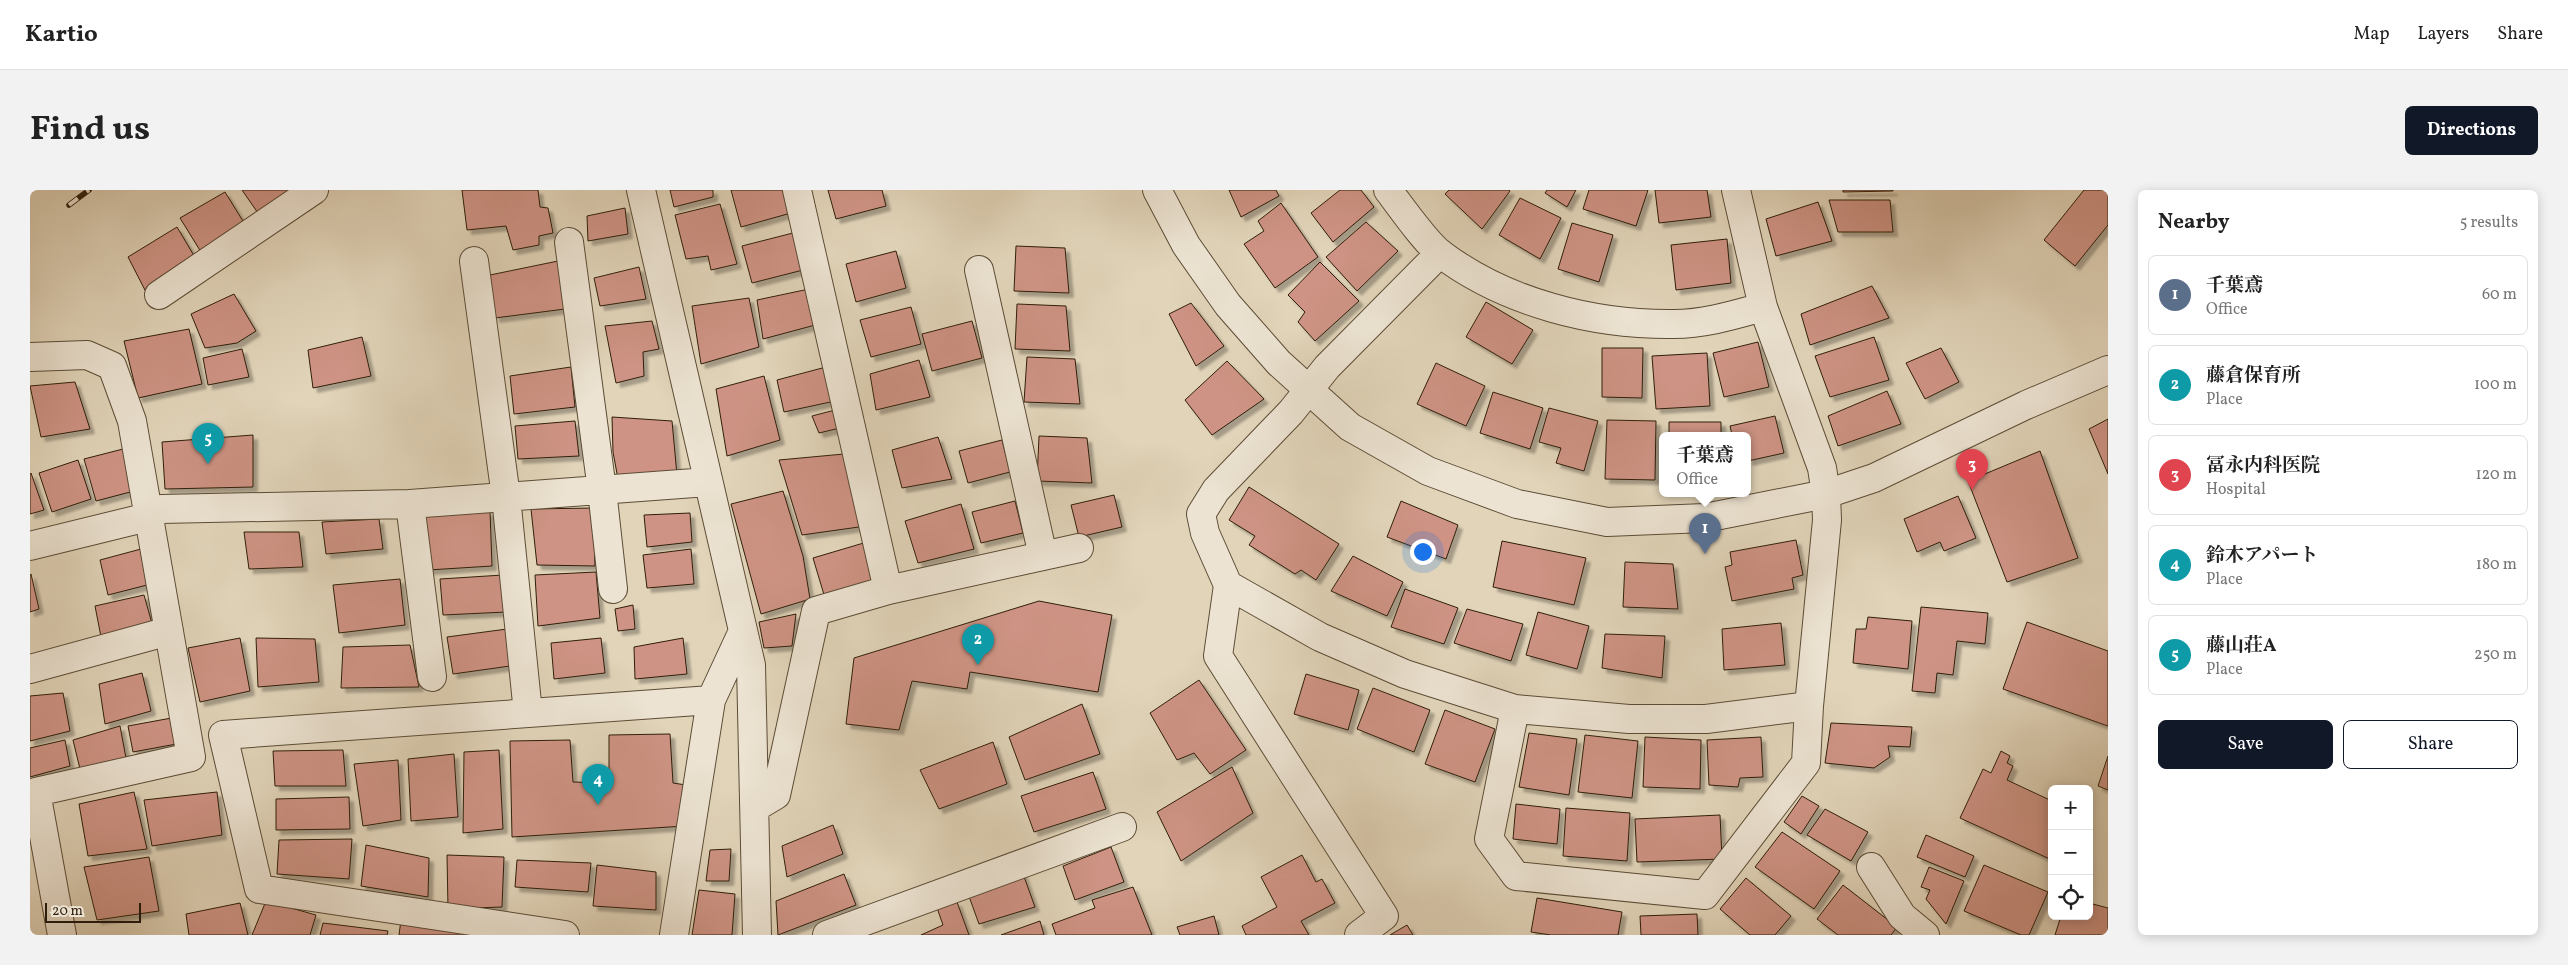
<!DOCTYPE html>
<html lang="en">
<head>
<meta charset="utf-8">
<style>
	body { margin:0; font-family:Vollkorn,"Noto Serif JP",serif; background:#f2f2f2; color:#222 }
	.controls { position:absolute; right:15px; bottom:15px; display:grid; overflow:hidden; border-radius:8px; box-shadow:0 2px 12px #0003 }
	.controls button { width:45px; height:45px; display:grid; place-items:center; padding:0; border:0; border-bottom:1px solid #e0e0e0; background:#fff; color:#222; font:25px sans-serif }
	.scale { position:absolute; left:15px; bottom:12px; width:96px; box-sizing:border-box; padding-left:5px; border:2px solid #2f1e0b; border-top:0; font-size:14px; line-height:18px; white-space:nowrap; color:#2f1e0b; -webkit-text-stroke:4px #ece3d2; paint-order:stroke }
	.you { position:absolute; left:1392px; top:361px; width:18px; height:18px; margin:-12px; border:4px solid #fff; border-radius:50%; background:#1a73e8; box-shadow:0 0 0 8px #1a73e833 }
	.badge { display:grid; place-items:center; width:32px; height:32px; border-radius:50%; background:#111827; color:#fff; font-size:16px; font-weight:700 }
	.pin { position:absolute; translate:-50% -41px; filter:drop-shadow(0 1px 2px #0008) }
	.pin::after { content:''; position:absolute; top:26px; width:18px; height:15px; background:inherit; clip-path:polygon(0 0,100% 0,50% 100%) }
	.popup { position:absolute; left:1629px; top:242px; width:92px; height:65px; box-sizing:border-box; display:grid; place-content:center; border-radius:8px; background:#fff; filter:drop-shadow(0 1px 4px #0005); font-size:16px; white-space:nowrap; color:#767676 }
	.popup b { font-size:19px; color:#222 }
	.popup::after { content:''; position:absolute; left:50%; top:100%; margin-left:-10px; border:10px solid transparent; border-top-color:#fff }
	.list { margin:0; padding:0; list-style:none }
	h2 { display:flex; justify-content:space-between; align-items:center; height:65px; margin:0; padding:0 20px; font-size:21px }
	h2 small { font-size:16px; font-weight:400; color:#767676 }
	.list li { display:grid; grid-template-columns:32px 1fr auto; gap:15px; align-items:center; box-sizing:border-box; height:80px; margin:0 10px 10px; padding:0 10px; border:1px solid #e0e0e0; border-radius:8px }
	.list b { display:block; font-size:19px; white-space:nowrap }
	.list p { margin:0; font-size:16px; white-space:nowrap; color:#767676 }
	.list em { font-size:16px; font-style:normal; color:#767676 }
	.actions { display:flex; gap:10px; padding:15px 20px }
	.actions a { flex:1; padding:11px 0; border:1px solid #111827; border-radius:8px; text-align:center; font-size:18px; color:#111827 }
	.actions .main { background:#111827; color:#fff }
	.icon { flex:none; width:28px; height:28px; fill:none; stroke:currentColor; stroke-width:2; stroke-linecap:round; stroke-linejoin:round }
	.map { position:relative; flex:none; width:2078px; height:745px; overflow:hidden; border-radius:8px }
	header { display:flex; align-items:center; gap:30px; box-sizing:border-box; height:70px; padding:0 25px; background:#fff; border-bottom:1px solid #e0e0e0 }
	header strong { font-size:24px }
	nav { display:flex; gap:28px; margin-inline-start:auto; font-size:18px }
	.intro { display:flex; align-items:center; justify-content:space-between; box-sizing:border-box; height:120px; padding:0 30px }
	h1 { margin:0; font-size:35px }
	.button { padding:12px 22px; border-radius:8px; background:#111827; color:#fff; font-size:18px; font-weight:700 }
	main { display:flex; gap:30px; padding:0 30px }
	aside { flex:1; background:#fff; border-radius:8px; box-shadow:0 2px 12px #0003 }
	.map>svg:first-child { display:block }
	.building { fill:#ce9384; stroke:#2f1e0b; filter:url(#shadow) }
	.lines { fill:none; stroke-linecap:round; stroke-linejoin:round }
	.minor-casing { stroke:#5c4c36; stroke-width:30 }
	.tertiary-casing { stroke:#5c4c36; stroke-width:30 }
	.minor { stroke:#ece3d2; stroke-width:28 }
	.tertiary { stroke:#ece3d2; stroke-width:28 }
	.rail-casing { stroke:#2f1e0b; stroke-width:5.5 }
	.rail { stroke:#ece3d2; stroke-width:4; stroke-dasharray:11; stroke-linecap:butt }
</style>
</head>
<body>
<header>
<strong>Kartio</strong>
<nav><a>Map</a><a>Layers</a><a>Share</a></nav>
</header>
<div class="intro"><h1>Find us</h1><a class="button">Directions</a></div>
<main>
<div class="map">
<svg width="2078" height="745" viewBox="0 0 2078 745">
	<defs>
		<filter id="shadow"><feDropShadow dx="4.5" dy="4.5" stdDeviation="1" flood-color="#0004"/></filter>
	</defs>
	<rect width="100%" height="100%" fill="#e1d4b9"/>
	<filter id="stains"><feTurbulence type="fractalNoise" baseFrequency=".004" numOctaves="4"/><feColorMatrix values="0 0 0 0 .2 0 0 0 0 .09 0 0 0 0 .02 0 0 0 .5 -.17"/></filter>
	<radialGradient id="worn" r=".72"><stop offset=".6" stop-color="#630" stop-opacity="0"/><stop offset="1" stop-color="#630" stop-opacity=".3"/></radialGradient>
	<path class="building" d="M 212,0 L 260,0 L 228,23 Z
		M 432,0 L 508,0 L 510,17 L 518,18 L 523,43 L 509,46 L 509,55 L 483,60 L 476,36 L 437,40 Z
		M 640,0 L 683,0 L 683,7 L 644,17 Z
		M 701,0 L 755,0 L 761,23 L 711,37 Z
		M 798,0 L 852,0 L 856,16 L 806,29 Z
		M 1199,0 L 1246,0 L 1249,6 L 1211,27 Z
		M 1310,0 L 1331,0 L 1344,17 L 1303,52 L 1281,23 Z
		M 1419,0 L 1479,0 L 1480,1 L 1452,39 L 1415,4 Z
		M 1517,0 L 1546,0 L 1537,17 L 1515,3 Z
		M 1559,0 L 1618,0 L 1606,36 L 1553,19 Z
		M 1625,0 L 1677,0 L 1681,27 L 1629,33 Z
		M 1813,0 L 1863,0 L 1863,1 L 1813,2 Z
		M 2054,0 L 2078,0 L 2078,35 L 2045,76 L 2014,50 Z
		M 195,2 L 216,36 L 171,62 L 150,28 Z
		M 1490,8 L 1531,28 L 1510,69 L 1469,45 Z
		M 1799,10 L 1860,10 L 1863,42 L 1808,42 Z
		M 1788,12 L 1802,51 L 1746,66 L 1736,29 Z
		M 1251,13 L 1288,67 L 1245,98 L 1214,54 L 1234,41 L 1228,31 Z
		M 690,14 L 707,74 L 681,80 L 678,66 L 656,69 L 645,25 Z
		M 595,18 L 598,44 L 558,51 L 557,26 Z
		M 1336,32 L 1368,61 L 1327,101 L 1296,67 Z
		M 1542,33 L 1583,45 L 1569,92 L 1528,79 Z
		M 147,37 L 166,69 L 117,104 L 98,67 Z
		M 763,43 L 773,80 L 722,93 L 712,56 Z
		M 1697,49 L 1701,93 L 1646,100 L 1641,55 Z
		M 986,56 L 1035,58 L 1039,103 L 984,101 Z
		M 866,61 L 876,98 L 826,112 L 816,74 Z
		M 528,71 L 535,119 L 465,128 L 460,85 Z
		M 1290,72 L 1329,111 L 1285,151 L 1268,132 L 1275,122 L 1258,105 Z
		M 609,77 L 616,109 L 570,116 L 564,88 Z
		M 1842,96 L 1859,128 L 1780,155 L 1771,124 Z
		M 779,99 L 789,134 L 733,149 L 727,110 Z
		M 204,104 L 226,141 L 207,153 L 175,158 L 161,124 Z
		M 719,108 L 729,157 L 671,174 L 662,116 Z
		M 1456,112 L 1503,140 L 1482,174 L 1436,147 Z
		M 1161,113 L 1194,156 L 1166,176 L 1139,124 Z
		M 987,114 L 1036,116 L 1040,161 L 985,159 Z
		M 881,117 L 891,154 L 841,167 L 830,130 Z
		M 622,131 L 629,159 L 613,162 L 614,186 L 586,193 L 575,136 Z
		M 942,131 L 952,168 L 902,181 L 892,144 Z
		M 159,139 L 172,194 L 108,208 L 94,151 Z
		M 332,147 L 341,186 L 283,198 L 278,160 Z
		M 1844,147 L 1859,190 L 1800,207 L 1785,166 Z
		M 1728,152 L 1739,197 L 1694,207 L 1683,163 Z
		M 1572,158 L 1613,158 L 1612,208 L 1572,207 Z
		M 1911,158 L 1929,192 L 1895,209 L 1876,173 Z
		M 212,159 L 219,187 L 178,195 L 173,168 Z
		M 1677,163 L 1680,216 L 1626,219 L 1622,166 Z
		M 997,167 L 1045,169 L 1050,214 L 994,212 Z
		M 889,170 L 900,207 L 846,220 L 840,184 Z
		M 1197,171 L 1234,209 L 1182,245 L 1155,210 Z
		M 1406,173 L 1455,196 L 1436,236 L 1387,214 Z
		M 541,177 L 545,217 L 484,224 L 480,186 Z
		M 796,177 L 805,211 L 754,222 L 747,190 Z
		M 734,186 L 750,250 L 697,266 L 686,199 Z
		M 45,192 L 60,239 L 11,247 L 0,196 Z
		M 1857,201 L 1871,234 L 1808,256 L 1798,226 Z
		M 1463,202 L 1513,218 L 1500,259 L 1450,243 Z
		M 1519,218 L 1568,231 L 1554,281 L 1526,273 L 1531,258 L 1509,252 Z
		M 809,219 L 814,237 L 789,243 L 782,226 Z
		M 1745,226 L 1754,263 L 1718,271 L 1718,245 L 1702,245 L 1700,236 Z
		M 582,227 L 642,231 L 647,285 L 588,289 L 583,262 Z
		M 2078,229 L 2078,284 L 2059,239 Z
		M 1577,230 L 1626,231 L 1625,290 L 1575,289 Z
		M 545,231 L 549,266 L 488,269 L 485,236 Z
		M 1639,232 L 1691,232 L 1691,245 L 1639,245 Z
		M 223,245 L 223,297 L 135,299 L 132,252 Z
		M 1009,246 L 1057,248 L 1062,293 L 1007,291 Z
		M 908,247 L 922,289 L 872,298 L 862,260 Z
		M 972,250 L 980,282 L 938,293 L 929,261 Z
		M 93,259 L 104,301 L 66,311 L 54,269 Z
		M 2010,261 L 2048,368 L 1977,392 L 1938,291 Z
		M 814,264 L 843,335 L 772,345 L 749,270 Z
		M 48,270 L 61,309 L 22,322 L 9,283 Z
		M 1,283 L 14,320 L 0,324 L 0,284 Z
		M 1219,297 L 1309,354 L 1286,390 L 1271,380 L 1265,384 L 1219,355 L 1225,346 L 1199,330 Z
		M 753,301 L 773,366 L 780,409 L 731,424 L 701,314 Z
		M 1084,305 L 1092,337 L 1049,347 L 1041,315 Z
		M 1928,306 L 1946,348 L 1914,361 L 1910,352 L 1887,362 L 1874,329 Z
		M 985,311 L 993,343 L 951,353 L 942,322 Z
		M 1371,311 L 1428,335 L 1416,369 L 1357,347 Z
		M 931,314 L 944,359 L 888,373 L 875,331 Z
		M 563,318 L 565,376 L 507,375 L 501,319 Z
		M 460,321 L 462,376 L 398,380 L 394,324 Z
		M 660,323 L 662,352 L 617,357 L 614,325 Z
		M 349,329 L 353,359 L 296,364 L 292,332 Z
		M 214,342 L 269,342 L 273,377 L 219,379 Z
		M 1766,350 L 1773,385 L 1762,388 L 1764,399 L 1702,411 L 1695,377 L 1702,375 L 1700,362 Z
		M 1472,351 L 1556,368 L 1544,415 L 1463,397 Z
		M 837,352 L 851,395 L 795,408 L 783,368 Z
		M 111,359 L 121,394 L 78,405 L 70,370 Z
		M 661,359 L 664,394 L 617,398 L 613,365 Z
		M 1323,366 L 1373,392 L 1357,426 L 1301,401 Z
		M 1595,372 L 1643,374 L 1648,419 L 1593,417 Z
		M 566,382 L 570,428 L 508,436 L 505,385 Z
		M 1,384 L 9,419 L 0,422 L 0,385 Z
		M 473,385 L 476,422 L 413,425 L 410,389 Z
		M 370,389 L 375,435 L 309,443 L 303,395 Z
		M 1375,399 L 1428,418 L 1414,454 L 1361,437 Z
		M 114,405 L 123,437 L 72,452 L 65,416 Z
		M 1009,411 L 1082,425 L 1068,502 L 940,482 L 937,499 L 882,491 L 869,540 L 816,534 L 824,468 Z
		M 603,415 L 605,439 L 588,441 L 585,419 Z
		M 1891,417 L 1958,423 L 1955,454 L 1927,451 L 1923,485 L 1907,483 L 1905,503 L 1882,501 Z
		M 1437,419 L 1493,434 L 1481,471 L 1424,453 Z
		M 1508,422 L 1559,436 L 1547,479 L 1496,465 Z
		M 766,424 L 762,456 L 734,458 L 729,432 Z
		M 1838,427 L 1882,431 L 1878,479 L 1823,473 L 1826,439 L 1836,439 Z
		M 1997,432 L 2078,461 L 2078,536 L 1973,499 Z
		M 1751,433 L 1755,475 L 1694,480 L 1692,439 Z
		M 477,439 L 480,476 L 423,484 L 417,447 Z
		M 1575,444 L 1635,446 L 1632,488 L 1572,478 Z
		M 210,448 L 220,501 L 170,512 L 158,458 Z
		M 226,448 L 285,449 L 289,492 L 228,497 Z
		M 571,448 L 575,483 L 524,489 L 521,453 Z
		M 653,448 L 657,484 L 605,489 L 604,457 Z
		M 380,455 L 389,497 L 311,498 L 313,457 Z
		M 112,483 L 121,521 L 75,534 L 69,494 Z
		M 1276,484 L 1329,500 L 1318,540 L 1264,524 Z
		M 1169,490 L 1216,560 L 1180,584 L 1164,563 L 1147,570 L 1120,523 Z
		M 1343,498 L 1400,520 L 1384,562 L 1327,539 Z
		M 33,503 L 40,541 L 0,551 L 0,506 Z
		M 1052,514 L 1070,564 L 995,590 L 979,547 Z
		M 1415,520 L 1465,539 L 1445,592 L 1395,574 Z
		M 147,527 L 152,553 L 103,562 L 98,536 Z
		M 1801,533 L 1882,537 L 1880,557 L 1858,556 L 1860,567 L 1844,578 L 1795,573 Z
		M 90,536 L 96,568 L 50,579 L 43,550 Z
		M 1499,543 L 1547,549 L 1539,605 L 1489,597 Z
		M 640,544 L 643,593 L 656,595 L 655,636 L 482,647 L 480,551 L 540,550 L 543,592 L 579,593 L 579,545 Z
		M 1555,545 L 1608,551 L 1602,608 L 1548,602 Z
		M 1615,547 L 1671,550 L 1670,599 L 1613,597 Z
		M 1731,547 L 1733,587 L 1710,588 L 1708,597 L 1679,595 L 1677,550 Z
		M 35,550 L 40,576 L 0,587 L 0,558 Z
		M 963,552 L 977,594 L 909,619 L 890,580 Z
		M 313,560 L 316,596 L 245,596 L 243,561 Z
		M 469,560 L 473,639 L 433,643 L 434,562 Z
		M 1971,561 L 1980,566 L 1977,573 L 1983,576 L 1977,590 L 2022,611 L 2022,670 L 1930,628 L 1953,579 L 1961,583 Z
		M 424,564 L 428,627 L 381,631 L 378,569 Z
		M 2078,566 L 2078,600 L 2068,596 Z
		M 368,570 L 371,630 L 333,636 L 324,574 Z
		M 1202,577 L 1223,623 L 1151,671 L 1127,622 Z
		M 1063,582 L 1076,619 L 1004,642 L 991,606 Z
		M 104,602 L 117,659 L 58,666 L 49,614 Z
		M 187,602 L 192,645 L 122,656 L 114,610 Z
		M 1772,606 L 1789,616 L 1771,644 L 1754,632 Z
		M 319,607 L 320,639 L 246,640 L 246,609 Z
		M 1486,614 L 1530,619 L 1527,654 L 1483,649 Z
		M 1536,618 L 1600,623 L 1597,671 L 1533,666 Z
		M 1795,619 L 1838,642 L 1821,671 L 1777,645 Z
		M 1690,625 L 1692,669 L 1607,672 L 1605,629 Z
		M 803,635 L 813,664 L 757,687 L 752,656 Z
		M 1752,642 L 1810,681 L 1784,719 L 1725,677 Z
		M 1896,645 L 1944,666 L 1935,687 L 1887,667 Z
		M 322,649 L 319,689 L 247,684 L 249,650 Z
		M 336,655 L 399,668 L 398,707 L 331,696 Z
		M 1081,657 L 1094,692 L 1045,710 L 1033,676 Z
		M 701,659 L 699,691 L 676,691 L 680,660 Z
		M 417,665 L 474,667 L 472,717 L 418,719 Z
		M 1272,665 L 1286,692 L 1292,689 L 1305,713 L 1271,731 L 1279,745 L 1216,745 L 1212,736 L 1247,717 L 1231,687 Z
		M 119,667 L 129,721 L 67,730 L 54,677 Z
		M 487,670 L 561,673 L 558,702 L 485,697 Z
		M 567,675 L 626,682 L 626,720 L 563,716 Z
		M 1954,675 L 2018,702 L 1999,745 L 1991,745 L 1934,721 Z
		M 1899,677 L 1934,691 L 1916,734 L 1896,709 L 1900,700 L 1891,697 Z
		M 992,681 L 1005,717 L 949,734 L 937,701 Z
		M 814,684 L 826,715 L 748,745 L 746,711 Z
		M 1716,688 L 1761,726 L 1745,745 L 1720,745 L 1690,719 Z
		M 1813,695 L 1867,737 L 1861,745 L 1808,745 L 1787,729 Z
		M 1103,697 L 1122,745 L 1026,745 L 1022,734 L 1065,718 L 1062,710 Z
		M 669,700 L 705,704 L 702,745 L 662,745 Z
		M 1507,708 L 1592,722 L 1588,745 L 1521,745 L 1501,742 Z
		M 236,711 L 286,725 L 280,745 L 222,745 Z
		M 927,712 L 939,745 L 891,745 L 913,735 L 906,715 Z
		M 210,713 L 218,745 L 159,745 L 156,724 Z
		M 2059,713 L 2078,718 L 2078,745 L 2025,745 L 2031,726 L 2059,726 Z
		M 1667,724 L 1668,745 L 1611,745 L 1610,726 Z
		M 1184,726 L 1189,745 L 1150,745 L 1147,737 Z
		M 371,730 L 435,740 L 434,745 L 369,745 Z
		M 1010,731 L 1014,745 L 971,745 Z
		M 293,733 L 358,741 L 357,745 L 290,745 Z
		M 1377,735 L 1383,745 L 1360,745 Z"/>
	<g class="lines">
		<g class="minor-casing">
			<path id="minor" d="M 611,0 L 721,475 L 727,745
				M 767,0 L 858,400 L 1049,358
				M 1358,0 C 1371,17 1396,53 1411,64 C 1476,113 1564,135 1644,134 C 1674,134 1704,125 1733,117
				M 539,52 L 572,300 L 583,399
				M 1410,63 L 1297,177 L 1261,222 L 1186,300 L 1171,324 L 1175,343 L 1198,395 L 1290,447 L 1375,484 L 1485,519 L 1599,529 L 1676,529 L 1779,516
				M 444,71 L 476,307 L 498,523
				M 949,80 L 1013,366
				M 129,105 L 284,0
				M 0,167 L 57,165 L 82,176 L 102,231 L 161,567 L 6,602 L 32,745
				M 380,314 L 402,487
				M 0,356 L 118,327 L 131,319 L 380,314 L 678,292
				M 1198,395 L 1188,466 L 1354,726 L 1329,745
				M 0,479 L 139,441
				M 1485,519 L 1459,649 L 1486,686 L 1675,705 L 1776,573 L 1779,516 L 1797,330 L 1796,304 L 1792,278 L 1733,117 L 1706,0
				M 726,617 L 746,605 L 786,421 L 858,400
				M 1841,677 L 1872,726 L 1895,745
				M 535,745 L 229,699 L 193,545 L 681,510
				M 644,745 L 681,510 L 713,441
				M 797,745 L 1092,637"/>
		</g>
		<g class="tertiary-casing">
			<path id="tertiary" d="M 1127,0 L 1156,55 L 1198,115 L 1249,173 L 1320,237 L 1398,281 L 1487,314 L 1577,332 L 1675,328 L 1796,304 L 1844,288 L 1996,215 L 2078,180"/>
		</g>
		<use href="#minor" class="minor"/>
		<use href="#tertiary" class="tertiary"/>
		<g class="rail-casing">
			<path id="rail" d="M 39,15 L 59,0"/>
		</g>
		<use href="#rail" class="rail"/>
	</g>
	<rect width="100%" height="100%" filter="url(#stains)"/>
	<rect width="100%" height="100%" fill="url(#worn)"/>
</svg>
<div class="controls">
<button>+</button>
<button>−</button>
<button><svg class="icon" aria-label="locate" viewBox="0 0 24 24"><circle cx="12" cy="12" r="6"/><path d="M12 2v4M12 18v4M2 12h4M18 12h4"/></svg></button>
</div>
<div class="scale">20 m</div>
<div class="you"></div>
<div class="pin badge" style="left:1675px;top:364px;background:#5c6f8a">1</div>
<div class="popup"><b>千葉鳶</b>Office</div>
<div class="pin badge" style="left:948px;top:475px;background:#0f9aa8">2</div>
<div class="pin badge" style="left:1942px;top:300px;background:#e0444e">3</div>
<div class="pin badge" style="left:568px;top:615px;background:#0f9aa8">4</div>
<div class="pin badge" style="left:178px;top:274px;background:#0f9aa8">5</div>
</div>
<aside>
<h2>Nearby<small>5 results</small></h2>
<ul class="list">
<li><span class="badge" style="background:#5c6f8a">1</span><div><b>千葉鳶</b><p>Office</p></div><em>60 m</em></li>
<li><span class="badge" style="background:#0f9aa8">2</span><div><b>藤倉保育所</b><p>Place</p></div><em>100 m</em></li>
<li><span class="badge" style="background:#e0444e">3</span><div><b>冨永内科医院</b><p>Hospital</p></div><em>120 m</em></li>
<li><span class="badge" style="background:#0f9aa8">4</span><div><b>鈴木アパート</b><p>Place</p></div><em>180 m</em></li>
<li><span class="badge" style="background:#0f9aa8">5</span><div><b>藤山荘A</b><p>Place</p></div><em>250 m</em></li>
</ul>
<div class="actions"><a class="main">Save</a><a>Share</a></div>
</aside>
</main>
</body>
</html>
